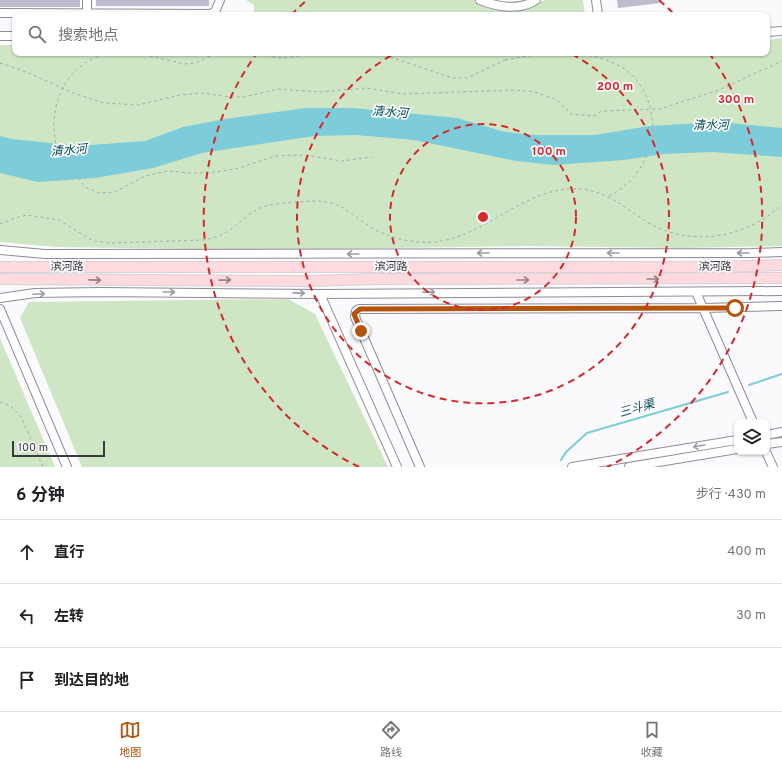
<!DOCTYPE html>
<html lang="zh">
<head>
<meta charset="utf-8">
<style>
	body { margin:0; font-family:Overpass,"Noto Sans SC",sans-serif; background:#f6f6f6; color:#202124 }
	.controls { position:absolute; right:12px; bottom:12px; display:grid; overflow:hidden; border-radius:8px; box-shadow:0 1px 3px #0004 }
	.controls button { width:36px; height:36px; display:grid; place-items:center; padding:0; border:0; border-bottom:1px solid #e0e0e0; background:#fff; color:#202124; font:20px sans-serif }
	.scale { position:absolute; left:12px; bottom:10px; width:93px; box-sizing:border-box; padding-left:4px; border:2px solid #3b3940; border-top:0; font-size:11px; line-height:14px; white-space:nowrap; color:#3b3940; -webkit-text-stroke:3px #faf9fc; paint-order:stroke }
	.stop { position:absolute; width:12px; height:12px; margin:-9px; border:3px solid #b45309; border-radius:50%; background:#fff }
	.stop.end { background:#b45309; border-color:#fff; box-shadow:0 1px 4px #0008 }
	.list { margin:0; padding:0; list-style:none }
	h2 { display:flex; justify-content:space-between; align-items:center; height:52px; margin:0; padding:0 16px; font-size:17px }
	h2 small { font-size:13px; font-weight:400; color:#757577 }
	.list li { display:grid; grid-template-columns:26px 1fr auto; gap:12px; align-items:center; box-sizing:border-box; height:64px; padding:0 16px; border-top:1px solid #e0e0e0 }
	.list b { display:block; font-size:15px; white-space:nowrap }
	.list em { font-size:13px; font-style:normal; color:#757577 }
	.icon { flex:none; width:22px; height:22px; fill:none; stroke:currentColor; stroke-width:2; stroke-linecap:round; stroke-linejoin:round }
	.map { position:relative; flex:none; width:782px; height:467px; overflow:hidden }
	.search { position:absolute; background:#fff; box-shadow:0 1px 3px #0004; left:12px; right:12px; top:12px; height:44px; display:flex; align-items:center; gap:10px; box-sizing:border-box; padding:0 14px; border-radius:8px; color:#757577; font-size:15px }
	.sheet { height:244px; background:#fff }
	nav { display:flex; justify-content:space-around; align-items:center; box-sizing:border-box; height:56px; border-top:1px solid #e0e0e0; background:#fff; font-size:11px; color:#757577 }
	nav a { display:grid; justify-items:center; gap:2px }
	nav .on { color:#b45309 }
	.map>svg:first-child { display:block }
	.green { fill:#cee6c4 }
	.water { fill:#7cccda }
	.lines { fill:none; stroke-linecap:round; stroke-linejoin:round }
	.stream { stroke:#7cccda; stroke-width:2 }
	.building { fill:#bebccc }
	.minor-casing { stroke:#8f8b9a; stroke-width:10 }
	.major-casing { stroke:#d4d3d5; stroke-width:12 }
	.path { stroke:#abaaaf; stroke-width:1; stroke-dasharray:3 3; stroke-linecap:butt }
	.minor { stroke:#fff; stroke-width:8 }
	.major { stroke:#fedadf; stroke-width:10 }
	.path-bridge { stroke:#abaaaf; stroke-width:1; stroke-dasharray:3 3; stroke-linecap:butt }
	.oneway { stroke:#9d9ca0 }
	.oneway2 { stroke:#938188 }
	.route { stroke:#b45309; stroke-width:5 }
	.ring { fill:none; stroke:#d62828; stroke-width:2; stroke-dasharray:7 5 }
	.labels { text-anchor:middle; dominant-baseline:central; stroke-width:3.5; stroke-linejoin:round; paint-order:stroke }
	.street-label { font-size:11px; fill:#3b3940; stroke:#faf9fc }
	.water-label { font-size:12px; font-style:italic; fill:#004c56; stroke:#faf9fc }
	.centre { fill:#d62828; stroke:#faf9fc; stroke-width:2 }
	.ring-label { font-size:12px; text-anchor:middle; font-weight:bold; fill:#d62828; stroke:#faf9fc; stroke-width:3.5; stroke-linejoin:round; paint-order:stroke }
</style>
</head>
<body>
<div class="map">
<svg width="782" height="467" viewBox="0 0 782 467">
	<rect width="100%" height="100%" fill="#faf9fc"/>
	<path class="green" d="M 246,0 L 476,0 L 485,5 L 525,8 L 545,0 L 583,0 L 585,14 L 254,15 L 254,5 Z
		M 782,38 L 782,246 L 684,248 L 525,246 L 255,250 L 56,247 L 0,242 L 0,45 L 15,45 L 15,53 L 767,53 L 767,40 Z
		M 288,299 L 315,314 L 388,467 L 82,467 L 20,318 L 29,302 Z
		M 0,338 L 55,467 L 0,467 Z"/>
	<path class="water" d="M 306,108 L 353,108 L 457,118 L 505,132 L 535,135 L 595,135 L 649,126 L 718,122 L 782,128 L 782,157 L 712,152 L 664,154 L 624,160 L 554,165 L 516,161 L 414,140 L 356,135 L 314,136 L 202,153 L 153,168 L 95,178 L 38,182 L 0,173 L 0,136 L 12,139 L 78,146 L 145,141 L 183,127 L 225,119 Z"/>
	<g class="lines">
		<path class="stream" d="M 749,385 L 782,374
			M 561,460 L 566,452 L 587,433 L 728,392"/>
	</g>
	<path class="building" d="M 0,0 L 80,0 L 80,7 L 0,7 Z
		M 96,0 L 209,0 L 209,6 L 96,6 Z
		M 617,0 L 661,0 L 661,3 L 618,8 Z"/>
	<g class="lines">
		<g class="minor-casing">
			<path id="minor" d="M 480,0 C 497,7 520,11 536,0
				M 596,0 L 598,15
				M 0,13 L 210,14 L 215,12 L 220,0
				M 87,15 L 87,0
				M 767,32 L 782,31
				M 0,36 L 15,36
				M 0,250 L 45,254 L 752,253 L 782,252
				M 696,292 L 753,422
				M 320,294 L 397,467
				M 0,298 L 35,293 L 100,292 L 320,294 L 782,291
				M 0,309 L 67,467
				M 767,435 L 782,432
				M 767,444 L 782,442
				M 766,452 L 773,467
				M 420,467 L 355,317 L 356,311 L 359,309 L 703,308 L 782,306
				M 572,467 L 737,440
				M 629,467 L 737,449"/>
		</g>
		<g class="major-casing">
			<path id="major" d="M 0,267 L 721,267 L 782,265
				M 0,279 L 308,281 L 376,279 L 782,278"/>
		</g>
		<path class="path" d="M 138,53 L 184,64 L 196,63 L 217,53
			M 261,53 C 278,61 292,58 309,53
			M 379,53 L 452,78 L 467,78 L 505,60
			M 0,63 L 24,71 L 76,94 L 104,103 L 138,105 L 180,95 L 204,93 L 229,97 L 244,97 L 278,89 L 320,92 L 366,88 L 403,94 L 515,90 L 535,92 L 557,100 L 571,114 L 594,116 L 602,111 L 660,109 L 719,90 L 782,61
			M 57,149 L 85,187 L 99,193 L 115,192 L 145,176 L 167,171 L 190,173 L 216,172 L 239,168 L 275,156 L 305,155 L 342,161 L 372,157
			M 609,196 C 636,182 644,165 653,138
			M 0,224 L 15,218 L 27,215 L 59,220 L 93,241 L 112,243 L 203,240 C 234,235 235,221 260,208 C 271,203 305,201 319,201 C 346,203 354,218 374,229 C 395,240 419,245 442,241 C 490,232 529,185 580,189 C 607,191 625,208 647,222 C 691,248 746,238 782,205
			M 0,402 L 11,406 L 21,417 L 43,467"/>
		<use href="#minor" class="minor"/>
		<use href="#major" class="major"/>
		<path class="path-bridge" d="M 505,60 C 573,47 655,46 653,138
			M 57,149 C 46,105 66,59 114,53"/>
	</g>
	<defs><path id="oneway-shaft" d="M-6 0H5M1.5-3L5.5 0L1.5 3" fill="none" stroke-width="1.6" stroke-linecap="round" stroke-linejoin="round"/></defs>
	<g class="oneway">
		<use href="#oneway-shaft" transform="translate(483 253) rotate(180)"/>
		<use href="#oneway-shaft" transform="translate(613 253) rotate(-180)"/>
		<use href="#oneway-shaft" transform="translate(743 253) rotate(-180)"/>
		<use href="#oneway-shaft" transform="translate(353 254) rotate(180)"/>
		<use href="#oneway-shaft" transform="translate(169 292)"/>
		<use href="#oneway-shaft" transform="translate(429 292) rotate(-1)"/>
		<use href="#oneway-shaft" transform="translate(299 293) rotate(1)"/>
		<use href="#oneway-shaft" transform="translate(39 294) rotate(-3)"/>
		<use href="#oneway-shaft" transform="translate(699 446) rotate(171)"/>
	</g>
	<g class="oneway2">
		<use href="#oneway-shaft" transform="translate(653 279)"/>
		<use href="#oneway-shaft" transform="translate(95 280) rotate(1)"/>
		<use href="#oneway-shaft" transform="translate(225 280) rotate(-1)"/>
		<use href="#oneway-shaft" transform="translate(523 280)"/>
	</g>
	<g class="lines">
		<path class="route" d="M 361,331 L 354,314 L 360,309 L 735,308"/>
	</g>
	<g class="ring">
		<circle cx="483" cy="217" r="93"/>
		<path d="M572 54A186 186 0 1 1 394 54"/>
		<path d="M359 467A279 279 0 0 1 257 53M291 15A279 279 0 0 1 307 0M659 0A279 279 0 0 1 675 15M709 53A279 279 0 0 1 607 467"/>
	</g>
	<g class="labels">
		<g class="street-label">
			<text x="67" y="267">滨河路</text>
			<text x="391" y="267">滨河路</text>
			<text x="715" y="267">滨河路</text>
		</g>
		<g class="water-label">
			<text transform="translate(390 113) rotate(4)">清水河</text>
			<text transform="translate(711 126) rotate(-1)">清水河</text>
			<text transform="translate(69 151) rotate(-5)">清水河</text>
			<text transform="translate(637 409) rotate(-16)">三斗渠</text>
		</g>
	</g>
	<circle cx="483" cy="217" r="6" class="centre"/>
	<g class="ring-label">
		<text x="615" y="90">200 m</text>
		<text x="736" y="103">300 m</text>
		<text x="549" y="155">100 m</text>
	</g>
</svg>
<div class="controls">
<button><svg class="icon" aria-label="layers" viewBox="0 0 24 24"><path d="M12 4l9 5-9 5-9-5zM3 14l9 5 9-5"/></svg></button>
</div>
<div class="scale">100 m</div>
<div class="stop" style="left:735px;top:308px"></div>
<div class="stop end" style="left:361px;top:331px"></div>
<div class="search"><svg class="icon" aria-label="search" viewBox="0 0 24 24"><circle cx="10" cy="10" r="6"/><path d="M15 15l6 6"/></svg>搜索地点</div>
</div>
<section class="sheet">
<h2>6 分钟<small>步行 · 430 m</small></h2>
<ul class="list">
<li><svg class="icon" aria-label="ahead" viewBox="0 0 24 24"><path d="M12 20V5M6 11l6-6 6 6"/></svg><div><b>直行</b></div><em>400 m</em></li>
<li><svg class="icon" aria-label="left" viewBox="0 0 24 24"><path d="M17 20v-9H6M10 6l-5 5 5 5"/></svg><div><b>左转</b></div><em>30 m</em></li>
<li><svg class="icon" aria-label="arrive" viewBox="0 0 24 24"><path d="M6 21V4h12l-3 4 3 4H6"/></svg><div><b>到达目的地</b></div></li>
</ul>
</section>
<nav>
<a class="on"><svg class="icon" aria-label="map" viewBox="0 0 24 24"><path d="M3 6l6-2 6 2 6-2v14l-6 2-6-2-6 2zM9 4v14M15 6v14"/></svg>地图</a>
<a><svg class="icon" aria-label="directions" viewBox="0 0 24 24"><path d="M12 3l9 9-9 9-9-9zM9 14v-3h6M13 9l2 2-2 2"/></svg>路线</a>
<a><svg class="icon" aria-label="saved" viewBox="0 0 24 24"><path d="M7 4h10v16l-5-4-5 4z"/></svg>收藏</a>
</nav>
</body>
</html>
